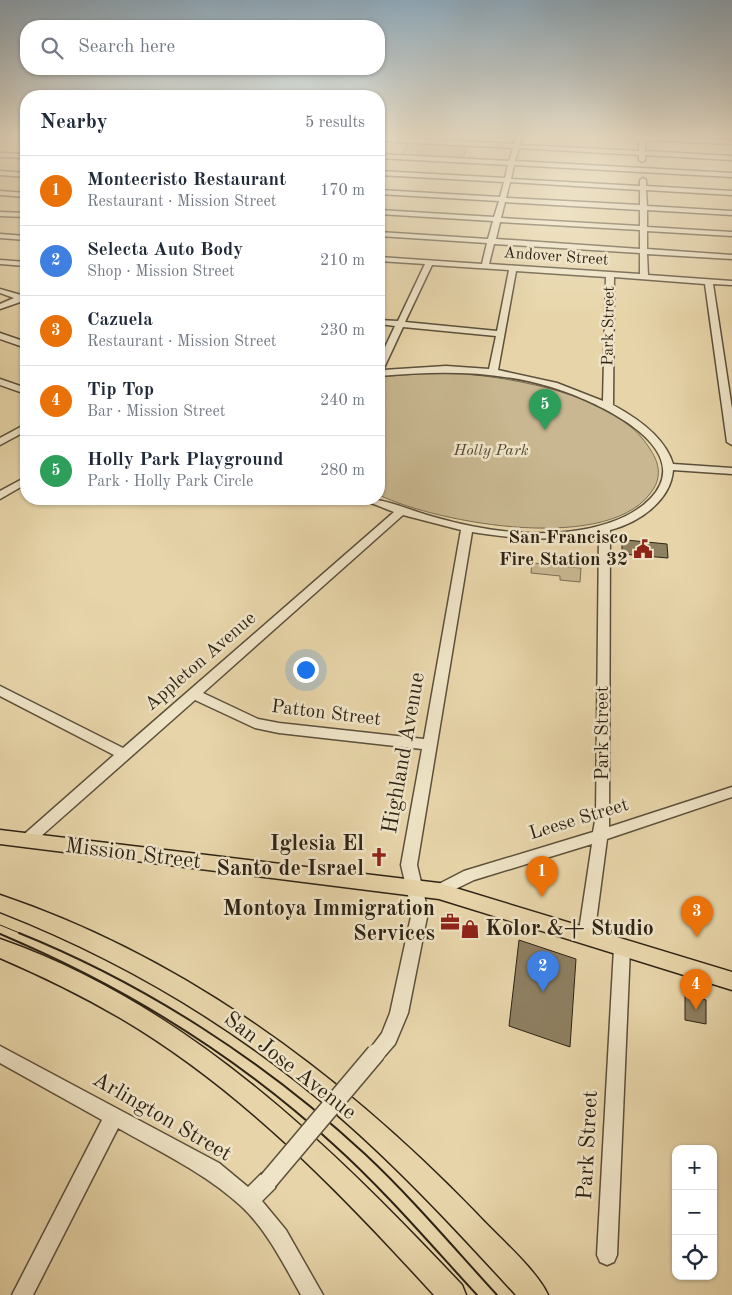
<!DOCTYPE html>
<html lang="en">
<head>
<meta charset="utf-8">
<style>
	body { margin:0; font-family:"Old Standard TT",serif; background:#f2f2f3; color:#1f2937 }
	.controls { position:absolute; right:15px; bottom:15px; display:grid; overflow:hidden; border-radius:10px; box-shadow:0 1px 4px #0004 }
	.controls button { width:45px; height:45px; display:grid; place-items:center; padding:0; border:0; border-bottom:1px solid #e0e1e3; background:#fff; color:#1f2937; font:25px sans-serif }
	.you { position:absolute; left:305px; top:669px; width:18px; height:18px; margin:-12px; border:4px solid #fff; border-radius:50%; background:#1a73e8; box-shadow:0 0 0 8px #1a73e833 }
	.badge { display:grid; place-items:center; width:32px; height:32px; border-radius:50%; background:#8f2418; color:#fff; font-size:16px; font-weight:700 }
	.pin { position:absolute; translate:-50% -41px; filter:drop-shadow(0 1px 2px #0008) }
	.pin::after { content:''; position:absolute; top:26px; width:18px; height:15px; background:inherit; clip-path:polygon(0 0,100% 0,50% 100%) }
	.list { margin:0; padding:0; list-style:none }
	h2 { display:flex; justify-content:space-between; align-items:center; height:65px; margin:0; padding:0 20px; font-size:21px }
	h2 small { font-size:16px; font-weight:400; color:#747a83 }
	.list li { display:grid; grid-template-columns:32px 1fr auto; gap:15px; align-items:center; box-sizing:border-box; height:70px; padding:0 20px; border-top:1px solid #e0e1e3 }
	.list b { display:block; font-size:19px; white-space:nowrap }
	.list p { margin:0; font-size:16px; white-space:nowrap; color:#747a83 }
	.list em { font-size:16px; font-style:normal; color:#747a83 }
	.icon { flex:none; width:28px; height:28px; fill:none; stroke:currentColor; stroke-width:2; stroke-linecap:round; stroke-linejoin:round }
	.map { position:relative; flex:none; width:732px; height:1295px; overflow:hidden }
	.search { position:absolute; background:#fff; box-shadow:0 1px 4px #0004; left:20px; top:20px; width:365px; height:55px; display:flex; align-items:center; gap:12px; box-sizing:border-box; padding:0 18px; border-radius:20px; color:#747a83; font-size:19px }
	.panel { position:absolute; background:#fff; box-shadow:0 1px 4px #0004; left:20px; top:90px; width:365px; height:415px; border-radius:20px }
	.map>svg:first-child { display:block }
	.green { fill:#c8b790; stroke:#7b6d53 }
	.building { fill:#8e8062; stroke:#2e2316 }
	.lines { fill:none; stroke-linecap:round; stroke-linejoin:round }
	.minor-casing { stroke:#5c503b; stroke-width:3 }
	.major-casing { stroke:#2e2316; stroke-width:3 }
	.minor { fill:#efe4c7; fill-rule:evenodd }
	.major { fill:#e7d5a9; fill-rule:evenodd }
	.tram-far1 { stroke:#2e2316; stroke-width:1 }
	.tram { stroke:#2e2316; stroke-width:2 }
	.minor-bridge-casing { stroke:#5c503b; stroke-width:21; stroke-linecap:butt }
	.minor-bridge { stroke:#efe4c7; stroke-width:18 }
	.labels { text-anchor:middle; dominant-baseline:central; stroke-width:5; stroke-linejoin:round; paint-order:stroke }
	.far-street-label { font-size:16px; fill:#2e2316; stroke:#efe4c7 }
	.far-park-label { font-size:16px; font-style:italic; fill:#544834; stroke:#efe4c7 }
	.poi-label { font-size:19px; font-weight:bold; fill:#2e2316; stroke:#efe4c7; text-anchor:end }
	.street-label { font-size:19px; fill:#2e2316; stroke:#efe4c7 }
	.near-street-label { font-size:22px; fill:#2e2316; stroke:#efe4c7 }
	.near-poi-label { font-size:22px; font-weight:bold; fill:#2e2316; stroke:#efe4c7; text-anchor:end }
</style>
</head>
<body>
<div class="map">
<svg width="732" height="1295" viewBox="0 0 732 1295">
	<rect width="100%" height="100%" fill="#e7d5a9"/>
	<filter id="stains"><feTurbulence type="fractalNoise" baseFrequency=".004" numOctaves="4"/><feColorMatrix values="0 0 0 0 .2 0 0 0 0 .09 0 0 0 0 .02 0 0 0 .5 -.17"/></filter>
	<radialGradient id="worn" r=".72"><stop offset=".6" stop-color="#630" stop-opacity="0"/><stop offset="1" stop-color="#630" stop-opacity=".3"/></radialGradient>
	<path class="green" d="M 408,143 L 467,146 L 463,158 L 402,155 Z
		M 443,372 C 504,376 616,392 650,449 C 658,461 662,474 654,488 C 614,556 437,523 379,495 L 379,377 Z
		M 532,563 L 581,568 L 580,582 L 560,580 L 560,576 L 531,573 Z"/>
	<path class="building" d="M 626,540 L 667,544 L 668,558 L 622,554 L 622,543 L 626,543 Z
		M 519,940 L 576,959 L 570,1047 L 509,1026 Z
		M 685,993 L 706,1000 L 706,1024 L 685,1020 Z"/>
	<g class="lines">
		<g class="minor-casing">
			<path id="minor" d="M 516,136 L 522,136 L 520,145 L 639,151 L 639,139 L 604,136 L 732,140 L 732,144 L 645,140 L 645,151 L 732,156 L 732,160 L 645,155 L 645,160 L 642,162 L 639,160 L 639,155 L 519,148 L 515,161 L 732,173 L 732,177 L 514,165 L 511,179 L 640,186 L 640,180 L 643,178 L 646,180 L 646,186 L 732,191 L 732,195 L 646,190 L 647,206 L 732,211 L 732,215 L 647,210 L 647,227 L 732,232 L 732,236 L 647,231 L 647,249 L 732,255 L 732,259 L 647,254 L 648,275 L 732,281 L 732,285 L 713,284 L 732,409 L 732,445 L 727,442 L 705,284 L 614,277 L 613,405 C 637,418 665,437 673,464 L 732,468 L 732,474 L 673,470 C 671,501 638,523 610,530 L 609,827 L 732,787 L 732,797 L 607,839 L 594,937 L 592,942 L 586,944 L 580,942 L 578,937 L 592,844 L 474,880 L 439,897 L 433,895 L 431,891 L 433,887 L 464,871 L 593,832 L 596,816 L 599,532 C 557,542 515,539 472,532 L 417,865 L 428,912 L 408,1013 L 395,1044 L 382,1059 L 376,1061 L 370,1059 L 367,1053 L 382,1033 L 390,1013 L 412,912 L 401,865 L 422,749 L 279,733 L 255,728 L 195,700 L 31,845 L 26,847 L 21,845 L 18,841 L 21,837 L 114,755 L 0,696 L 0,686 L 123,748 L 394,512 L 366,501 L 365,499 C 388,499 411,511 434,517 C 479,530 532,538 580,530 C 604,526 633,517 651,498 C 700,445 588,398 551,387 C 494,370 437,371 379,376 L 379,360 L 395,326 L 379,324 L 379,320 L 398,321 L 425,264 L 379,261 L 379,257 L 482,264 L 487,243 L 379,236 L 379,232 L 488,239 L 493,221 L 379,214 L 379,210 L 494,217 L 499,201 L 379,194 L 379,190 L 500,197 L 504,182 L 379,175 L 379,171 L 505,178 L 508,165 L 379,158 L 379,154 L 509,161 L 513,148 L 379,141 L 379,137 L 514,144 ZM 510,182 L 640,190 L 640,205 L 506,198 ZM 505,202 L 640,210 L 640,226 L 501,218 ZM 500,222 L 640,230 L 640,249 L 496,239 ZM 494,244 L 640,253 L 640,274 L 489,264 ZM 432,265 L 509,270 L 497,331 L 405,322 ZM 516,271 L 606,277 L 603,401 L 557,383 L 498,370 ZM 403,327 L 496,336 L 489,369 L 446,366 L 383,370 ZM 403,515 L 461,530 L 424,739 L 279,723 L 258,719 L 203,693 Z
				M 0,153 L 26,154 L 26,158 L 0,157 Z
				M 0,171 L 26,173 L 26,177 L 0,175 Z
				M 0,191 L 26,193 L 26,197 L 0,195 Z
				M 0,212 L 26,213 L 26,217 L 0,216 Z
				M 0,234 L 26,236 L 26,240 L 0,238 Z
				M 0,260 L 26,262 L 26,266 L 0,264 Z
				M 0,289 L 21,295 L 26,293 L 26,300 L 0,309 L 0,304 L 14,298 L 0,293 Z
				M 0,333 L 26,342 L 26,348 L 0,339 Z
				M 0,379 L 26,388 L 26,394 L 0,385 Z
				M 26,424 L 26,431 L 0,445 L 0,438 Z
				M 26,477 L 26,484 L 0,499 L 0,491 Z
				M 622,941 L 628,943 L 630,948 L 617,1255 L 614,1262 L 607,1265 L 600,1262 L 597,1255 L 614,948 L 616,943 Z
				M 0,1046 L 219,1163 L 248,1187 L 261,1174 L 268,1171 L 275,1174 L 278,1181 L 275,1188 L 262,1201 L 286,1230 L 323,1295 L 301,1295 C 284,1265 267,1230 241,1206 C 205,1173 160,1152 118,1128 L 33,1295 L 12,1295 L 102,1120 L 0,1063 Z"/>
		</g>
		<g class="major-casing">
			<path id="major" d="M 0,830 L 439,883 L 732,972 L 732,990 L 439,899 L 0,844 Z
				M 0,895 C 184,957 342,1075 476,1213 C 495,1234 537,1270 548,1295 L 516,1295 C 460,1234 403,1172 341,1118 C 239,1029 125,961 0,912 Z
				M 0,939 C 186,1004 330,1145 462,1285 L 466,1295 L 434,1295 C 341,1193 242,1090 122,1019 C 83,996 42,976 0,958 Z"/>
		</g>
		<use href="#minor" class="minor"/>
		<use href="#major" class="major"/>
		<path class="tram-far1" d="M 0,925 L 22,934"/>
		<path class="tram" d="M 19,933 C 146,984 264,1061 365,1154 C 412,1198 454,1248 497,1295
			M 0,934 C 121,985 236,1055 334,1145 C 385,1191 430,1244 477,1295"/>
		<g class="minor-bridge-casing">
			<path id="minor-bridge" d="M 268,1181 L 376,1053"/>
		</g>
		<use href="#minor-bridge" class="minor-bridge"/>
	</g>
	<linearGradient id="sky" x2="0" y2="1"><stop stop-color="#8ea9bb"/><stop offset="0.43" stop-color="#f4ecd8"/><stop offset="1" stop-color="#f4ecd8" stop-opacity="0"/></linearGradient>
	<rect width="732" height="317" fill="url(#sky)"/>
	<defs>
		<g id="civic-bare" transform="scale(1.5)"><path d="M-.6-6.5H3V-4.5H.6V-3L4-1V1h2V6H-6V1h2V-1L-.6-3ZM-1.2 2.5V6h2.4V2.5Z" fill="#8f2418" stroke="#efe4c7" stroke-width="2.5" paint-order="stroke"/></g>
		<g id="church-bare" transform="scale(1.5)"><path d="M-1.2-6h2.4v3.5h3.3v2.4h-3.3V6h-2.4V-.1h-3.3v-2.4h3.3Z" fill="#8f2418" stroke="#efe4c7" stroke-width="2.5" paint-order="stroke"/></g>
		<g id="office-bare" transform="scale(1.5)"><path d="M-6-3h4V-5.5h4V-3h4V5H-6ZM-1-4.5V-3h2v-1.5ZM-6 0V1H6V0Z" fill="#8f2418" stroke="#efe4c7" stroke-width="2.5" paint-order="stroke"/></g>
		<g id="shop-bare" transform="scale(1.5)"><path d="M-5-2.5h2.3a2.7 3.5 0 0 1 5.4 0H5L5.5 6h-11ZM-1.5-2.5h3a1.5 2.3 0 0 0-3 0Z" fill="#8f2418" stroke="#efe4c7" stroke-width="2.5" paint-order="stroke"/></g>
	</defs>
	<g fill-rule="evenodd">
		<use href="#civic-bare" x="643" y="549"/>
		<use href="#church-bare" x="379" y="857"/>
		<use href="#office-bare" x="450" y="922"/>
		<use href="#shop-bare" x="470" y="929"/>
	</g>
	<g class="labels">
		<g class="far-street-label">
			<text transform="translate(556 257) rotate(4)">Andover Street</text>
			<text transform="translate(609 326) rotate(-89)">Park Street</text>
		</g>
		<g class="far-park-label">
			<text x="491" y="451">Holly Park</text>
		</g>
		<g class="poi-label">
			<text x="628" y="538">San Francisco<tspan x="628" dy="22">Fire Station 32</tspan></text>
		</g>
		<g class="street-label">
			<text transform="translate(201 662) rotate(-41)">Appleton Avenue</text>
			<text transform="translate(326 714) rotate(7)">Patton Street</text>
			<text transform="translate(603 733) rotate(-90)">Park Street</text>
			<text transform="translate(579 820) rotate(-17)">Leese Street</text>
		</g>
		<g class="near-street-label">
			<text transform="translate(404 753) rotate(-80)">Highland Avenue</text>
			<text transform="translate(133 854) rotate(7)">Mission Street</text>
			<text transform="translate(290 1066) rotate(38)">San Jose Avenue</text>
			<text transform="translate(162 1117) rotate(30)">Arlington Street</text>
			<text transform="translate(588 1145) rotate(-87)">Park Street</text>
		</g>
		<g class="near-poi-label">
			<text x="364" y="844">Iglesia El<tspan x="364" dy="25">Santo de Israel</tspan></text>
			<text x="435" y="909">Montoya Immigration<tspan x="435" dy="25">Services</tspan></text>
			<text x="485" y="929" text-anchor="start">Kolor &amp;+ Studio</text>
		</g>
	</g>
	<rect width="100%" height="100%" filter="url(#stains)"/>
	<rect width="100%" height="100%" fill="url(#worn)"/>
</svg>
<div class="controls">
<button>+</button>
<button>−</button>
<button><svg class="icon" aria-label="locate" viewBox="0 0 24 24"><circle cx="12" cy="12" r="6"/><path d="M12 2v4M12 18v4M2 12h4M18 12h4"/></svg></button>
</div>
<div class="you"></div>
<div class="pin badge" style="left:542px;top:897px;background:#e8710a">1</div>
<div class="pin badge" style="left:543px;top:992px;background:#3f7fe0">2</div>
<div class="pin badge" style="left:697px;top:937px;background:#e8710a">3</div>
<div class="pin badge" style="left:696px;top:1010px;background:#e8710a">4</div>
<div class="pin badge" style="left:545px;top:430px;background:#2e9e5b">5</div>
<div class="search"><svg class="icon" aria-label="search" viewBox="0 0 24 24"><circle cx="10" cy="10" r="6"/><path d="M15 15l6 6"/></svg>Search here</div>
<section class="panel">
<h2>Nearby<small>5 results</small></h2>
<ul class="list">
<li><span class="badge" style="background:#e8710a">1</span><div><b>Montecristo Restaurant</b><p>Restaurant · Mission Street</p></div><em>170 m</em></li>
<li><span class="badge" style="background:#3f7fe0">2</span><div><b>Selecta Auto Body</b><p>Shop · Mission Street</p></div><em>210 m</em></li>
<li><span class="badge" style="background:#e8710a">3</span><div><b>Cazuela</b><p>Restaurant · Mission Street</p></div><em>230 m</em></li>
<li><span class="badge" style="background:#e8710a">4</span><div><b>Tip Top</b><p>Bar · Mission Street</p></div><em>240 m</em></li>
<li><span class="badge" style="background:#2e9e5b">5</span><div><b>Holly Park Playground</b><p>Park · Holly Park Circle</p></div><em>280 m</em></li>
</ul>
</section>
</div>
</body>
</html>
